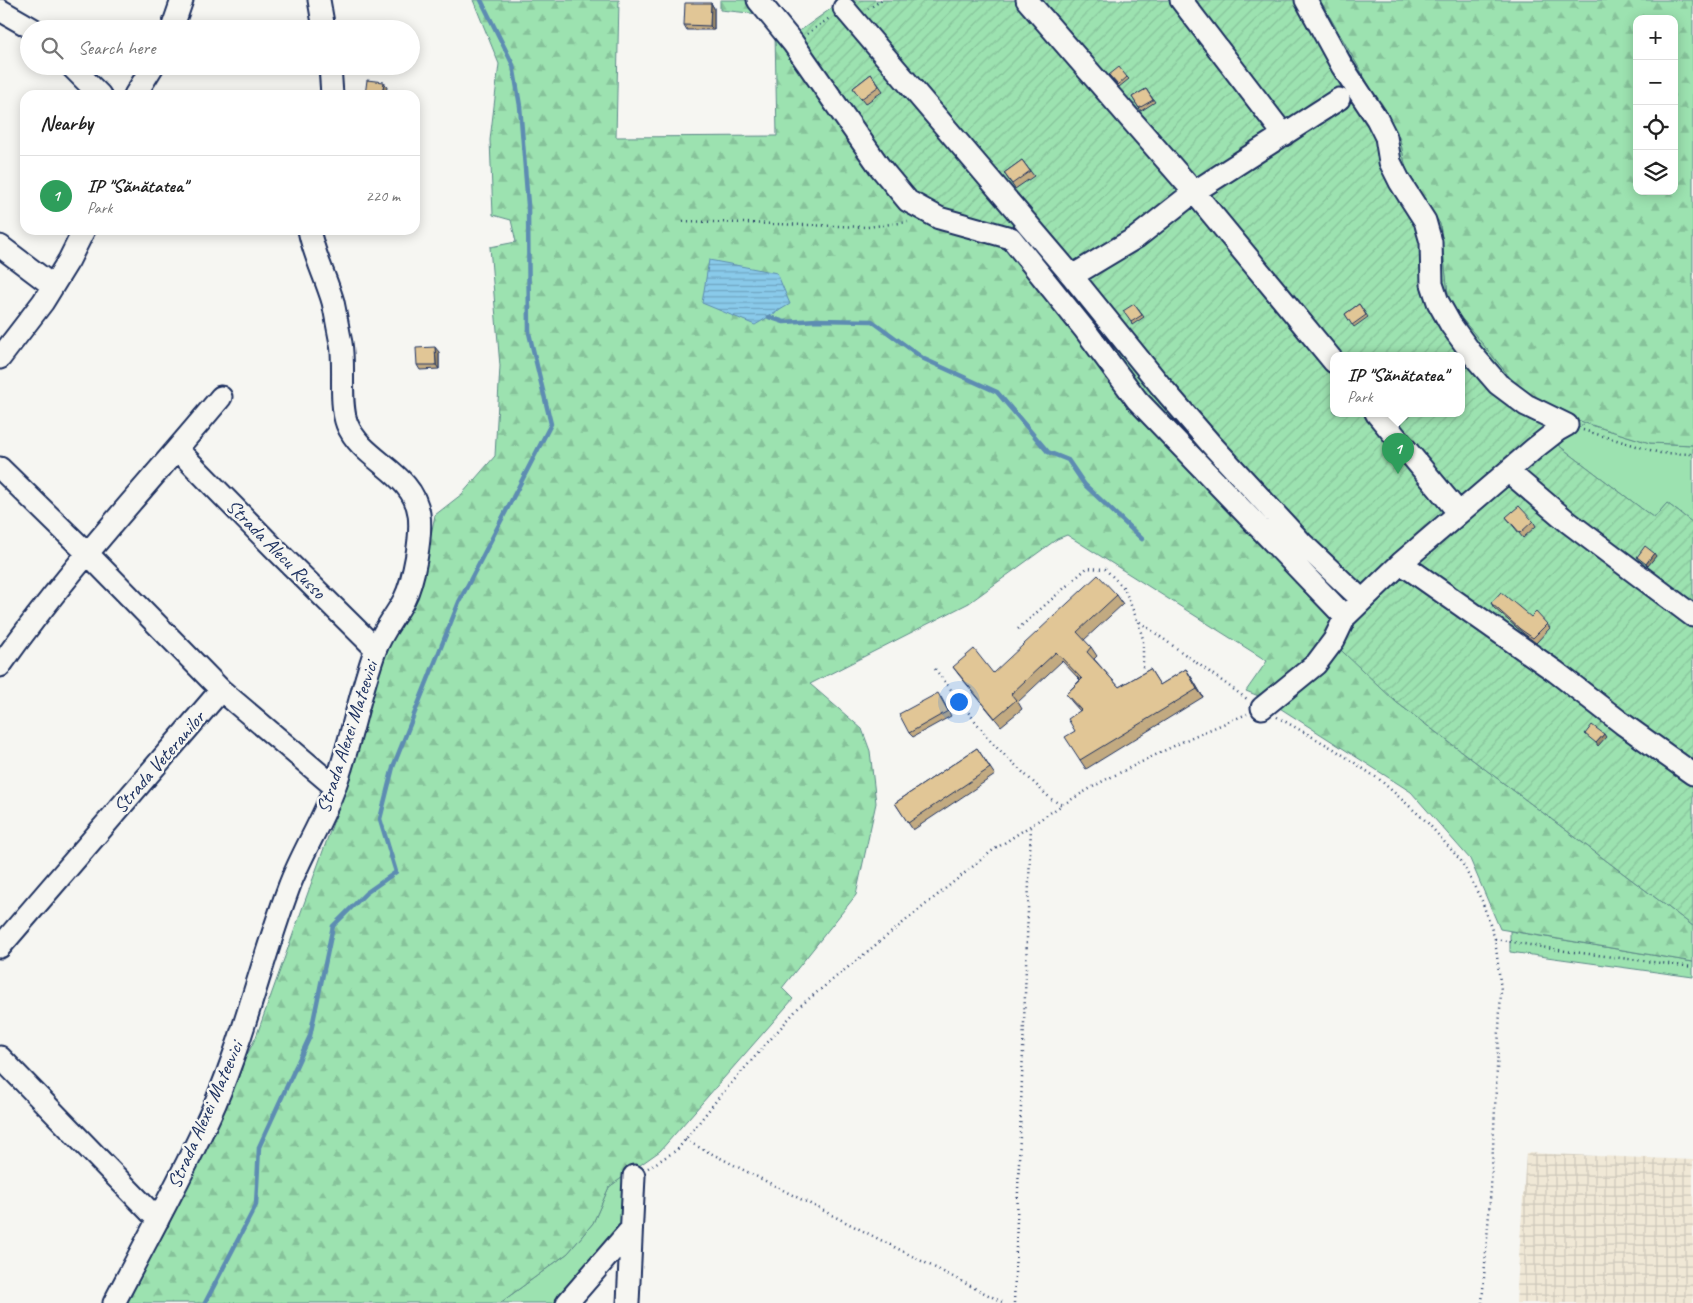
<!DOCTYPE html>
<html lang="en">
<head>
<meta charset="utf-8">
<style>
	body { margin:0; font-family:Caveat,sans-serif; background:#f2f2f2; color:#222 }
	.controls { position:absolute; right:15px; top:15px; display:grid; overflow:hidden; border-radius:10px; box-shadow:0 2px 12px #0003 }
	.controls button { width:45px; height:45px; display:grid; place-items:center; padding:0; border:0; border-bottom:1px solid #e0e0e0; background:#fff; color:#222; font:25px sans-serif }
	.you { position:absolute; left:958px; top:701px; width:18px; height:18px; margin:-12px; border:4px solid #fff; border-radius:50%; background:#1a73e8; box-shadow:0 0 0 8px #1a73e833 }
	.badge { display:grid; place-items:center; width:32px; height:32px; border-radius:50%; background:#d1495b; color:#fff; font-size:16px; font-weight:700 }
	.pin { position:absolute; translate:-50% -41px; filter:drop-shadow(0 1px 2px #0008) }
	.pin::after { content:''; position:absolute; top:26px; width:18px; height:15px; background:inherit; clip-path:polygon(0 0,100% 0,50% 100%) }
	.popup { position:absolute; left:1330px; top:352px; width:135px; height:65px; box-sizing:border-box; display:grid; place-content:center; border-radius:10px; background:#fff; filter:drop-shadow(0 1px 4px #0005); font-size:16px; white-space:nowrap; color:#767676 }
	.popup b { font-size:19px; color:#222 }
	.popup::after { content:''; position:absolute; left:50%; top:100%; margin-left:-10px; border:10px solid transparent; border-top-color:#fff }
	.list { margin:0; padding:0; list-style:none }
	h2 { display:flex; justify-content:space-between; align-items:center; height:65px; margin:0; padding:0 20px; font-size:21px }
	h2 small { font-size:16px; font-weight:400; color:#767676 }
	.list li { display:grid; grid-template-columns:32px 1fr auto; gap:15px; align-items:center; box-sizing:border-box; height:80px; padding:0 20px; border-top:1px solid #e0e0e0 }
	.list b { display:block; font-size:19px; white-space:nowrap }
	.list p { margin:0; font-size:16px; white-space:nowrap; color:#767676 }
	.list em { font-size:16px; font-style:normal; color:#767676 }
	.icon { flex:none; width:28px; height:28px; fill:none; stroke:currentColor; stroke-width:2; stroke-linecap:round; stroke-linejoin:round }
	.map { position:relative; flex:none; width:1693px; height:1303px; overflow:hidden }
	.search { position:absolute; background:#fff; box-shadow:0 2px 12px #0003; left:20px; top:20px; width:400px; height:55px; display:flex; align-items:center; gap:12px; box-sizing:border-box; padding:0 18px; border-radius:28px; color:#767676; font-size:19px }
	.panel { position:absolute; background:#fff; box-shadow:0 2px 12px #0003; left:20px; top:90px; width:400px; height:145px; border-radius:15px }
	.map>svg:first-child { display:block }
	.industrial { fill:url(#industrial-grid) }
	.green { fill:#9ce2b0; stroke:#5c8887 }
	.forest { fill:url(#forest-firs); stroke:#5c8887; fill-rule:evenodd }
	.garden { fill:url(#garden-furrows); stroke:#5c8887; fill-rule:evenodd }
	.water { fill:url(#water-rules); stroke:#5d8cb2 }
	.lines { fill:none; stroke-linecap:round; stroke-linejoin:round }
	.stream { stroke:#5d8cb2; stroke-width:4.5 }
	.minor-casing { stroke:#1b2f5e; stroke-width:25 }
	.path { stroke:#1b2f5e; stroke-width:2.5; stroke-dasharray:1 4; stroke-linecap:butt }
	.minor { stroke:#f6f6f2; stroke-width:21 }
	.wall { fill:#c2aa81; stroke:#1b2f5e }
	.shaded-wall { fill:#9e8b69; stroke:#1b2f5e }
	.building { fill:#e1c696; stroke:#1b2f5e }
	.labels { text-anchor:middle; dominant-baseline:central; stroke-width:5; stroke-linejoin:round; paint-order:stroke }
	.street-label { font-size:20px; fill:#1b2f5e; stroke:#f6f6f2 }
</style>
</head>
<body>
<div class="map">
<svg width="1693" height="1303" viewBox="0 0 1693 1303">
	<defs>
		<pattern id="industrial-grid" width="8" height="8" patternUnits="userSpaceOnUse" patternTransform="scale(1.25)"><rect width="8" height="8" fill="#f0e8d6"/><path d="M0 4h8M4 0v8" fill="none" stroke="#cdc7ba"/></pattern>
		<pattern id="forest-firs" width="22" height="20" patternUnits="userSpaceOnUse" patternTransform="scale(1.25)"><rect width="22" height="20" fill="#9ce2b0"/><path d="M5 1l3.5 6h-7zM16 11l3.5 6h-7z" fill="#86c29a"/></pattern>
		<pattern id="garden-furrows" width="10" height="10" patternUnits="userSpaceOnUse" patternTransform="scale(1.25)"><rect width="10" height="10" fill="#9ce2b0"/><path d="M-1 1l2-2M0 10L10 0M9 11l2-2" fill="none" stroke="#86c29a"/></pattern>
		<pattern id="water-rules" width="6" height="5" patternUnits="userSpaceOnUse" patternTransform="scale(1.25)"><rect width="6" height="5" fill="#89caea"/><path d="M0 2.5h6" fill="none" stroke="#6fa4c1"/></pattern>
	</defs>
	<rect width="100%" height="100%" fill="#f6f6f2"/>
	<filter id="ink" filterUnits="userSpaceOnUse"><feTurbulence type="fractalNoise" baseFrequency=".02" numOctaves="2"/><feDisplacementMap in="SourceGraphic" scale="10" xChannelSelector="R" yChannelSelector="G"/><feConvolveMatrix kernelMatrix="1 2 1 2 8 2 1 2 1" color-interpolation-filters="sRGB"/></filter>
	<g filter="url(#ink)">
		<path class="industrial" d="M 1526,1153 L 1693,1160 L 1693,1303 L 1516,1303 Z"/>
		<path class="green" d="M 1585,423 L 1650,443 L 1693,445 L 1693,523 L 1667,503 L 1654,518 L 1558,445 Z
			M 1510,931 L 1693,962 L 1693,977 L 1510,952 Z
			M 624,1176 L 622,1226 L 555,1303 L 500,1303 L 568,1253 L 593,1223 L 609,1187 Z"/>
		<path class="forest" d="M 473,0 L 619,0 L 616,137 L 777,136 L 775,33 L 985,239 L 1026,261 L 1336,614 L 1327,637 L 1307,662 L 1261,697 L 1246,691 L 1267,661 L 1067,535 L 1057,539 L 969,603 L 810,684 L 862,729 L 870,751 L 876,803 L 856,895 L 782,988 L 793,999 L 660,1151 L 609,1187 L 593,1223 L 568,1253 L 500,1303 L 122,1303 L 256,1037 L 346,787 L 376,678 L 425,565 L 435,515 L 462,494 L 495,456 L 500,366 L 490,247 L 516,242 L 511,220 L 493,215 L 490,140 L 499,64 Z
			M 720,0 L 749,0 L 759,14 L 720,10 Z
			M 1320,0 L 1693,0 L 1693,445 L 1650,443 L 1585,423 L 1526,397 L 1449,303 L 1440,224 L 1406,169 L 1400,139 ZM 1637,19 L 1674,19 L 1674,191 L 1637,191 Z
			M 1340,648 L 1396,702 L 1693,926 L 1693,962 L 1500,929 L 1470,859 L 1411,792 L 1275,705 Z"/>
		<path class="garden" d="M 843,0 L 1320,0 L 1400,140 L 1406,169 L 1440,224 L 1449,303 L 1526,397 L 1585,423 L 1558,445 L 1654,518 L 1667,503 L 1693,523 L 1693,926 L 1396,702 L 1327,637 L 1336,614 L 1026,261 L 985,239 L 934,224 L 794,35 ZM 1334,355 L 1462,355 L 1462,413 L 1334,413 Z"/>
		<path class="water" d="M 709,260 L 777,273 L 790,304 L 755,325 L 702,303 Z"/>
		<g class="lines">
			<path class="stream" d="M 769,317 L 784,322 L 817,320 L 872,321 L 924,359 L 997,392 L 1048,452 L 1068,460 L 1085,485 L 1142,539
				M 205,1303 L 256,1205 L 259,1147 L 310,1036 L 333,926 L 366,893 L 396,872 L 380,819 L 393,767 L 459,602 L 551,424 L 529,333 L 528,205 L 520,106 L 513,65 L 481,0"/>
			<g class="minor-casing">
				<path id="minor" d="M 319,0 L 324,29
					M 758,0 L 793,43 L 879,166 L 908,201 L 939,218 L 1011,238 L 1085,330 L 1137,400 L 1345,617
					M 1027,0 L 1194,192 L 1334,362
					M 1181,0 L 1284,135
					M 1306,0 L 1342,66 L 1377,119 L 1386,137 L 1390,162 L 1400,182 L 1425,221 L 1431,242 L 1432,284 L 1438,302 L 1451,325 L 1472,354 L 1498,384 L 1526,405 L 1567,425
					M 844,8 L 1072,276 L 1160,385 L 1210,443 L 1302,543 L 1362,600
					M 0,10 L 33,29
					M 172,29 L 182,0
					M 71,66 L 100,95
					M 330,66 L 332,95
					M 135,95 L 153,66
					M 0,246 L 53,286
					M 1072,276 L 1137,237 L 1194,192 L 1339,99
					M 0,358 L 43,302 L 69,260 L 84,230
					M 1376,413 L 1458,512
					M 178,450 L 276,550 L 375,648
					M 0,468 L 88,554 L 221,690 L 335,787
					M 1509,472 L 1568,522 L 1693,616
					M 1401,563 L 1556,672 L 1623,724 L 1693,774
					M 0,666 C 67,571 147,486 221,397
					M 1262,708 L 1316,664 L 1334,640 L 1345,617 L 1401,563 L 1535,448 L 1558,430 L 1567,425
					M 0,947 L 221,690
					M 0,1057 L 158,1220
					M 114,1303 C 148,1237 185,1172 215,1104 C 245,1034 262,959 289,887 C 302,852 323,821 335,786 C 351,742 359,695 375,651 C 381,633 395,617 404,600 C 414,580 422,536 419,514 C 413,472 362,461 347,424 C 339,403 345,367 341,343 C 338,329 336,316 333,302 C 326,278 314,255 309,230
					M 567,1303 L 631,1229
					M 628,1303 L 634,1176"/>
			</g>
			<path class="path" d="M 868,9 L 882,0
				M 807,34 L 831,17
				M 683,221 L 867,227 L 908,222
				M 1583,430 L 1660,453 L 1693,454
				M 1138,622 L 1143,639 L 1143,668
				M 1018,629 L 1087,568 L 1105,569 L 1124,588 L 1137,620 L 1247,699
				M 935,669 L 992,743 L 1051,799 L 1062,805
				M 1277,717 L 1334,749 L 1380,780 L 1426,821 L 1461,861 L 1482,901 L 1495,939 L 1501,990 L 1491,1187 L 1482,1303
				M 1495,939 L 1565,951 L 1693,967
				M 685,1140 L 1004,1303
				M 648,1168 L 677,1150 L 720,1096 L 800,1006 L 992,851 L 1062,805 L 1103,781 L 1192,737 L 1247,714
				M 1014,1303 L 1031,826"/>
			<use href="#minor" class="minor"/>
		</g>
		<path class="wall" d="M 711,3 L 714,8 L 714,30 L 687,30 L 684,25 Z
			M 871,74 L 883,91 L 865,104 L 853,88 Z
			M 1109,75 L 1127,77 L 1129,79 L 1119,87 Z
			M 1146,89 L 1155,102 L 1141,111 L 1132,97 Z
			M 1022,160 L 1034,176 L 1015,189 L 1004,173 Z
			M 1134,304 L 1144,317 L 1132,325 L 1131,322 Z
			M 1359,304 L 1368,317 L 1354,327 L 1345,314 Z
			M 439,352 L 439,369 L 420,370 L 417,365 Z
			M 1402,413 L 1413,413 L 1407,418 Z
			M 1506,517 L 1533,521 L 1536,526 L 1523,538 Z
			M 1117,595 L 1123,604 L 1084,640 L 1091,647 L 1097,656 L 1094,659 L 1119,687 L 1150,669 L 1160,685 L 1186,669 L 1203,697 L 1086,769 L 1080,760 L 1075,731 L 1080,711 L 1072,702 L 1066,694 L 1080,680 L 1062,661 L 1018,702 L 1022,709 L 1001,726 L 959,675 L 953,667 L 993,673 Z
			M 1491,603 L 1547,624 L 1550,628 L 1536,643 L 1523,633 L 1494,608 Z
			M 941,697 L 951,716 L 913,737 L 909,733 Z
			M 977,748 L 995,775 L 913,830 L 895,803 Z"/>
		<path class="shaded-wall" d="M 711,3 L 714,8 L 714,30 L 710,26 Z
			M 384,82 L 387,87 L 386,95 L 382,95 Z
			M 435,347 L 439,352 L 439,369 L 436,365 Z
			M 1654,553 L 1656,556 L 1648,566 L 1646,564 Z
			M 1186,669 L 1192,678 L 1203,697 L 1197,689 Z
			M 1604,734 L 1606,737 L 1598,746 L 1596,743 Z"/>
		<path class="building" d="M 685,3 L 711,3 L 710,26 L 684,25 Z
			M 1119,67 L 1127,77 L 1118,85 L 1109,75 Z
			M 871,74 L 879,86 L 861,99 L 853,88 Z
			M 367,80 L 384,82 L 382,95 L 365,95 Z
			M 1146,89 L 1153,100 L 1139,108 L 1132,97 Z
			M 1022,160 L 1030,171 L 1012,184 L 1004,173 Z
			M 1134,304 L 1142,315 L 1131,322 L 1123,311 Z
			M 1359,304 L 1366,315 L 1352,325 L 1345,314 Z
			M 435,347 L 436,365 L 417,365 L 416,348 Z
			M 1403,413 L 1409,413 L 1406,416 Z
			M 1519,506 L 1533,521 L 1520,533 L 1506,517 Z
			M 1645,546 L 1654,553 L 1646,564 L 1637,557 Z
			M 1098,575 L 1117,595 L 1077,632 L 1091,647 L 1087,652 L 1119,687 L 1150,669 L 1160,685 L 1186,669 L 1197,689 L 1080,760 L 1065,737 L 1075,731 L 1068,719 L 1081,710 L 1066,694 L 1082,679 L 1056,652 L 1011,694 L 1016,700 L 995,718 L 953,667 L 974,649 L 993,673 Z
			M 1501,592 L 1531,617 L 1536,612 L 1547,624 L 1533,638 L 1520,629 L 1491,603 Z
			M 938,693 L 948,711 L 909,733 L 899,714 Z
			M 1592,725 L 1604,734 L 1596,743 L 1585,734 Z
			M 977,748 L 990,768 L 908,823 L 895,803 Z"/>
	</g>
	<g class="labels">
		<g class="street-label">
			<text transform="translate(276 549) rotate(45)">Strada Alecu Russo</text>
			<text transform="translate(347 737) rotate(-72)">Strada Alexei Mateevici</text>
			<text transform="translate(159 762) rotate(-49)">Strada Veteranilor</text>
			<text transform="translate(205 1115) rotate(-66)">Strada Alexei Mateevici</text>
		</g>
	</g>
</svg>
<div class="controls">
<button>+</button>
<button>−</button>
<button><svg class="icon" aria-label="locate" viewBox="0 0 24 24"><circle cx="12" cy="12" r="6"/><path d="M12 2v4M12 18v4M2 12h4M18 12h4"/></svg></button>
<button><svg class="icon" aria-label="layers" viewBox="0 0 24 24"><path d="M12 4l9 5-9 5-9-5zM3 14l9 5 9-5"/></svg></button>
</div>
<div class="you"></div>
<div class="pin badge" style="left:1398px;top:474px;background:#2e9e5b">1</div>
<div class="popup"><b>IP &quot;Sănătatea&quot;</b>Park</div>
<div class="search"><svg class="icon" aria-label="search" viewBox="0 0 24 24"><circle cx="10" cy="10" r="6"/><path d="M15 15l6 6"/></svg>Search here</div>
<section class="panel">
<h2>Nearby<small></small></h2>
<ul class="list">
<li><span class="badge" style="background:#2e9e5b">1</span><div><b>IP &quot;Sănătatea&quot;</b><p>Park</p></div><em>220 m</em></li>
</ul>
</section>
</div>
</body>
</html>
